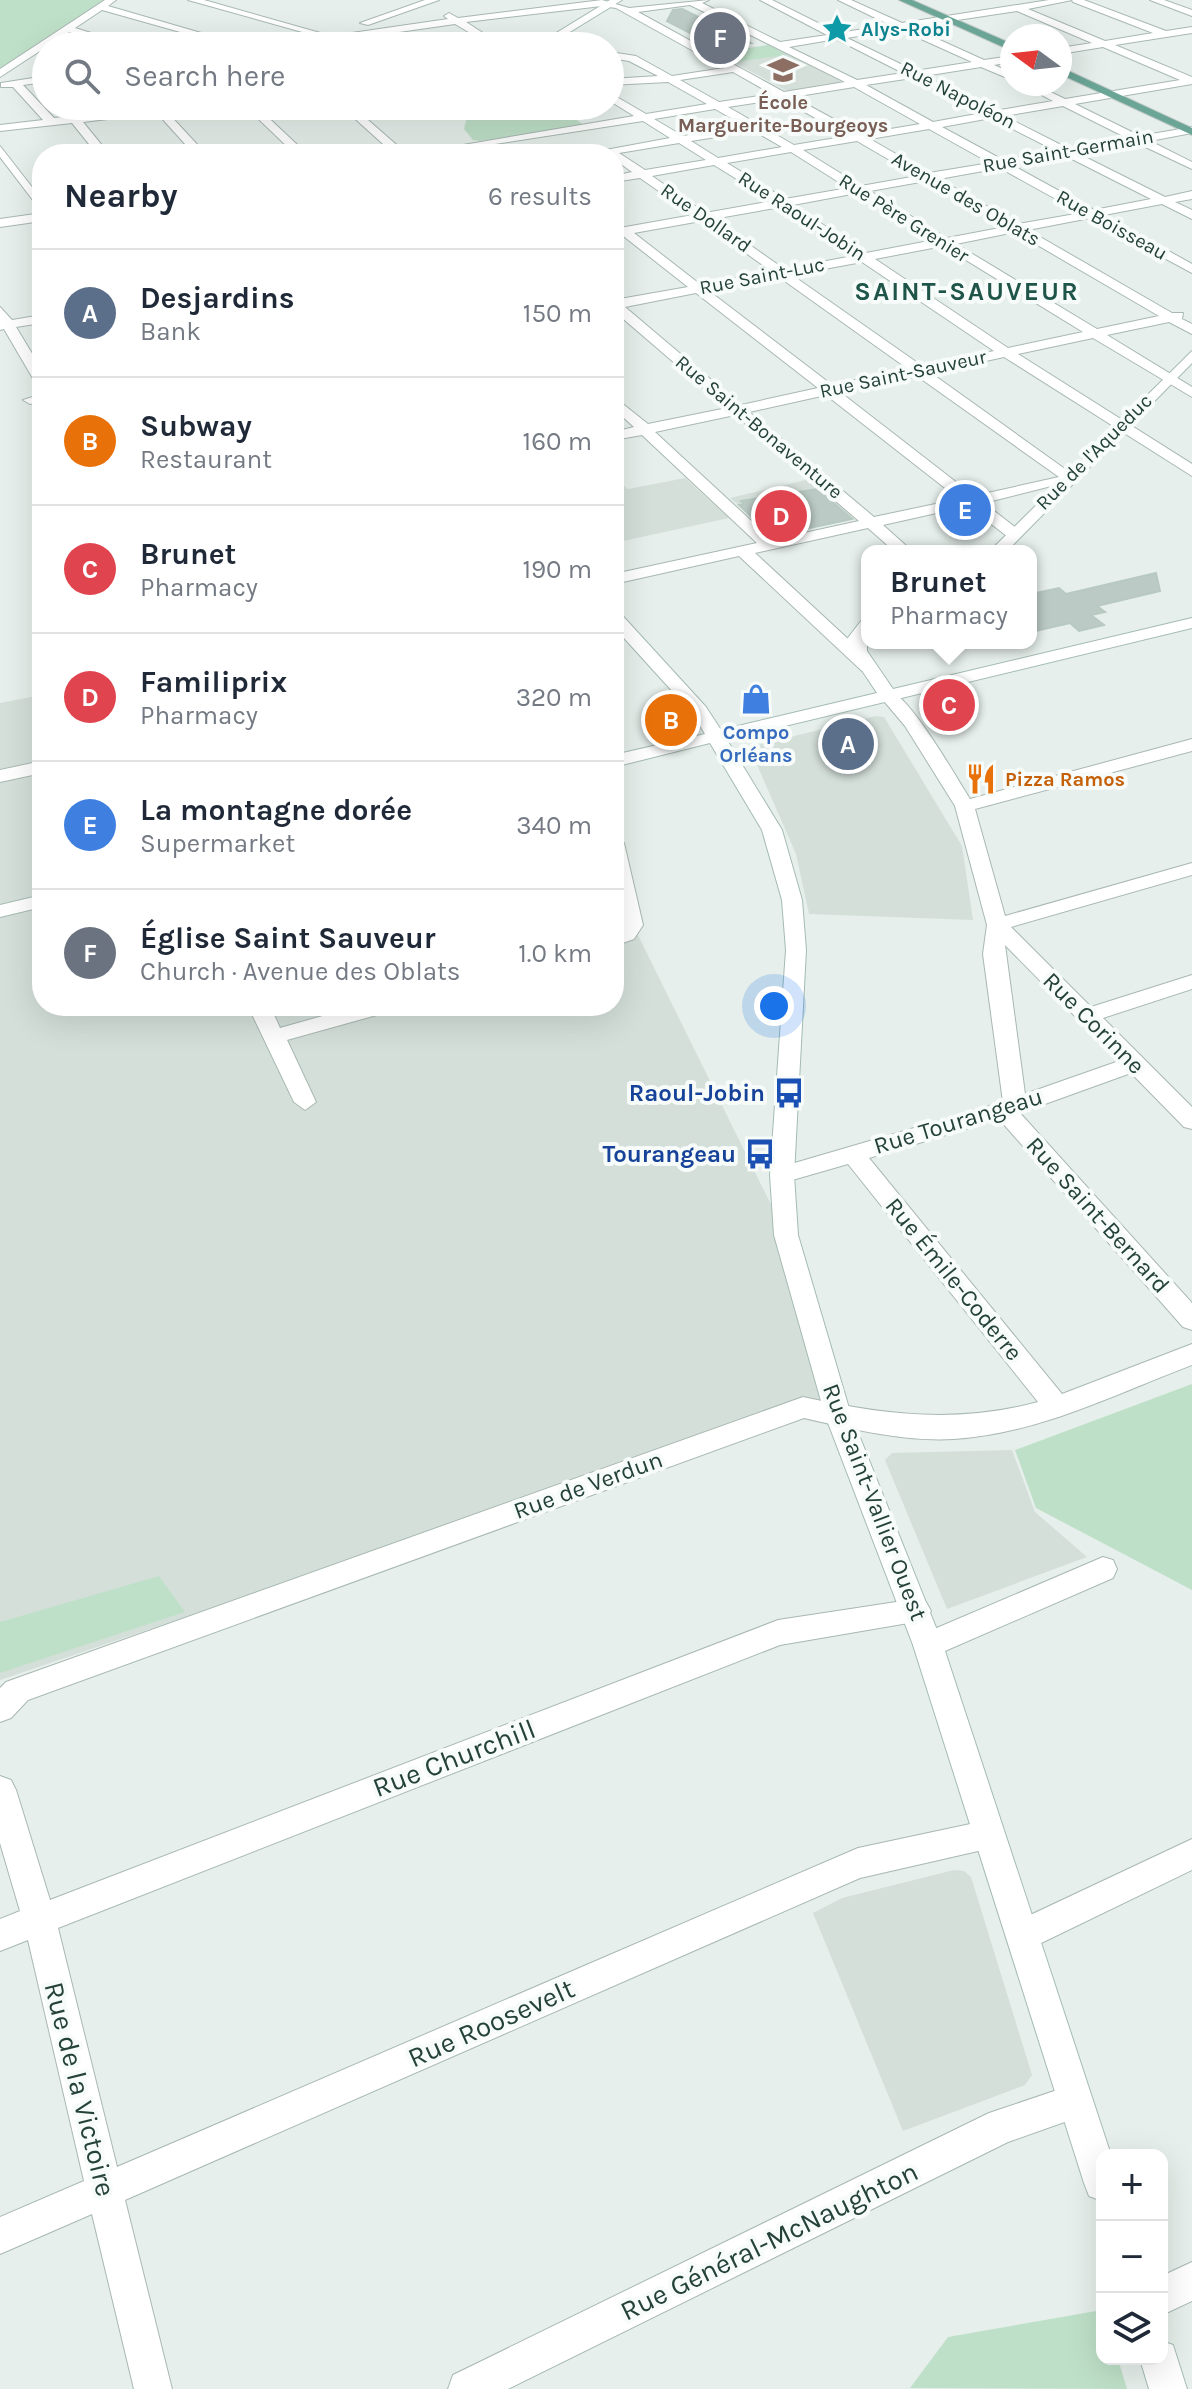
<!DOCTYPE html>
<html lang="en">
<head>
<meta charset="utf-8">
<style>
	body { margin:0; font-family:Karla,sans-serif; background:#f6f6f7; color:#1f2937 }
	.controls { position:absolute; right:24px; bottom:24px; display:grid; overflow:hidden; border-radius:16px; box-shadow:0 8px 32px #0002 }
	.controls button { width:72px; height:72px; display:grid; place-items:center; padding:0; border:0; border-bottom:2px solid #e0e1e3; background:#fff; color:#1f2937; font:40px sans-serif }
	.compass { position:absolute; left:1000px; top:24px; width:72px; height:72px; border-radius:50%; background:#fff; box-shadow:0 8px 32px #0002; rotate:285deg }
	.you { position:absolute; left:774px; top:1006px; width:28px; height:28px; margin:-20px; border:6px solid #fff; border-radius:50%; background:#1a73e8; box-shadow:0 0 0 12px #1a73e833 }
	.badge { display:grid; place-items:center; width:52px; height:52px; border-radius:50%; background:#1a73e8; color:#fff; font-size:26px; font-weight:700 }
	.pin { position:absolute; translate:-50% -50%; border:4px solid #fff; box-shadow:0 2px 8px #0006 }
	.popup { position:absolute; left:861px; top:545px; width:176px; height:104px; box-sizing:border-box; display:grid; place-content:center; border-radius:16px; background:#fff; filter:drop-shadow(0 2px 6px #0005); font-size:26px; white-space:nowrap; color:#747a83 }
	.popup b { font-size:30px; color:#1f2937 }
	.popup::after { content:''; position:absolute; left:50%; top:100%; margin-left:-16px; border:16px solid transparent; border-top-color:#fff }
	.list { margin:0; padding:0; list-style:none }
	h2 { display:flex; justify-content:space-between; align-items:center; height:104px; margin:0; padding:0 32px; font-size:34px }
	h2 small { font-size:26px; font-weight:400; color:#747a83 }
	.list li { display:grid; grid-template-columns:52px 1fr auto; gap:24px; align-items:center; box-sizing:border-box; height:128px; padding:0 32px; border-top:2px solid #e0e1e3 }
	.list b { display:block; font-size:30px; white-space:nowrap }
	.list p { margin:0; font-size:26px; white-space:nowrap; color:#747a83 }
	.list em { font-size:26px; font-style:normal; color:#747a83 }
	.icon { flex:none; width:44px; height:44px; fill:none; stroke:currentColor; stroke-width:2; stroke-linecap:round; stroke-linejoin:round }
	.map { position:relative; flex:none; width:1192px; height:2389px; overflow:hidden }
	.search { position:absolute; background:#fff; box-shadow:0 8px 32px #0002; left:32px; top:32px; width:592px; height:88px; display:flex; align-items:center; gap:20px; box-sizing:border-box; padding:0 28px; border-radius:44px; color:#747a83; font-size:30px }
	.panel { position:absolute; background:#fff; box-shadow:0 8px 32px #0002; left:32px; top:144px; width:592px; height:872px; border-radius:32px }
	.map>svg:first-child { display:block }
	.built { fill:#d4dfda }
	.green { fill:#bfe0c8 }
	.building { fill:#bbcac4; stroke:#b8c9c2; stroke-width:2 }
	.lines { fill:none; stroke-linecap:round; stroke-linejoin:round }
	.street-casing { stroke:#a8b8b2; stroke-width:2 }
	.secondary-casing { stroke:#a4bbb3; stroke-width:2 }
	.primary-casing { stroke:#c2cac8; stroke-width:2 }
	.street { fill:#fff; fill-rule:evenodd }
	.secondary { fill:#fff; fill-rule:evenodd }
	.primary { fill:#6aa596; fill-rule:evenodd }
	.labels { text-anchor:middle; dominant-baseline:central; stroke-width:8; stroke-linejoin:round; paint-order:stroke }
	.far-culture-label { font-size:20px; font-weight:bold; fill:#0d838f; stroke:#f7fbf9; text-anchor:start }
	.far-street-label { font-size:20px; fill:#24423a; stroke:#f7fbf9 }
	.far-education-label { font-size:20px; font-weight:bold; fill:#785e54; stroke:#f7fbf9 }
	.far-shop-label { font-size:20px; font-weight:bold; fill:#366cbe; stroke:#f7fbf9 }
	.far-food-label { font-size:20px; font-weight:bold; fill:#c56008; stroke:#f7fbf9; text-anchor:start }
	.street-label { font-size:24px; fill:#24423a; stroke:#f7fbf9 }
	.transit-label { font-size:24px; font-weight:bold; fill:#164399; stroke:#f7fbf9; text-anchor:end }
	.far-district-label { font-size:26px; font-weight:bold; letter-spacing:2px; fill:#1f5548; stroke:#f7fbf9 }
	.near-street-label { font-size:28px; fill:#24423a; stroke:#f7fbf9 }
</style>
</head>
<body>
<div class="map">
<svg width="1192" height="2389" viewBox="0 0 1192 2389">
	<rect width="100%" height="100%" fill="#e6efeb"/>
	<path class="built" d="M 768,45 L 846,84 L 791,93 L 716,53 Z
		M 614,478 L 628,489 L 685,478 L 729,518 L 614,543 Z
		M 810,479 L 855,519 L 776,536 L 730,498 Z
		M 42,695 L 42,1006 L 614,1006 L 614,843 L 633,925 L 786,1235 L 838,1415 L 803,1407 L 0,1680 L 0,703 Z
		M 876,716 L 884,717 L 962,846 L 973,920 L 809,914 L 796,854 L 751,751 L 754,746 Z
		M 1012,1450 L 1035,1512 L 1087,1557 L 947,1609 L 885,1460 L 892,1453 Z
		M 954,1870 L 964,1871 L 971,1877 L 1032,2075 L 1025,2085 L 903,2131 L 813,1913 L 842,1898 Z"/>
	<path class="green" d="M 0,0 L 104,0 L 0,68 Z
		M 768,45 L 787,55 L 735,62 L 717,53 Z
		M 476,106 L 557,106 L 584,125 L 480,141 L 473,140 L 464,129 L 467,116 Z
		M 1192,1384 L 1192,1590 L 1036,1508 L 1015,1450 Z
		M 159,1576 L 185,1612 L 0,1673 L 0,1622 Z
		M 1102,2310 L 1102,2359 L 1118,2359 L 1127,2389 L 910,2388 L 948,2337 Z"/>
	<path class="building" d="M 682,9 L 751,43 L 719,48 L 667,21 L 673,10 Z
		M 817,489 L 852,519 L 772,536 L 739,505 L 745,504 L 741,501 Z
		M 1156,573 L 1160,591 L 1097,606 L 1105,612 L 1091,615 L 1104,625 L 1079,631 L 1070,623 L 1031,632 L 1031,594 L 1059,588 L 1066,594 Z"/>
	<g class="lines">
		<g class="street-casing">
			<path id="street" d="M 105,0 L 116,0 L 108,6 L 246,46 L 230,46 L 102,10 L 75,28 L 133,46 L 117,46 L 69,32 L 0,77 L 0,69 Z
				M 188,0 L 204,0 L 331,36 L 448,19 L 444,16 L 449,13 L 458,18 L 602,0 L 629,8 L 709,0 L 702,3 L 780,42 L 827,35 L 760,0 L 772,0 L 838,33 L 890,25 L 838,0 L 851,0 L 902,23 L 1049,0 L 1084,0 L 1166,31 L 1192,27 L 1192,33 L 1115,45 L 1192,77 L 1192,84 L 1075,104 L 1140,136 L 1192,127 L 1192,133 L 1150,141 L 1192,162 L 1192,169 L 1137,143 L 1079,154 L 1165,197 L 1192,191 L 1192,199 L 1175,202 L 1192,210 L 1192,219 L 1162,204 L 1104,215 L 1192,264 L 1192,273 L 1090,218 L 1028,230 L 1172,313 L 1183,313 L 1182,319 L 1192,324 L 1192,334 L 1169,322 L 1107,335 L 1192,387 L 1192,397 L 1093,338 L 1018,354 L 1192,464 L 1192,476 L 1004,357 L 931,373 L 1079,479 L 984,503 L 1020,531 L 1020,537 L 1008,537 L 968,506 L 883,525 L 912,551 L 894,551 L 868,528 L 755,553 L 874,663 L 874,671 L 862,671 L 739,556 L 614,584 L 614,574 L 757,543 L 642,435 L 614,440 L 614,432 L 634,427 L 614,409 L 614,397 L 648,424 L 727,408 L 614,311 L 614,300 L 688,287 L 622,235 L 614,237 L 614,229 L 693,215 L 640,178 L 614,182 L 614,176 L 632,172 L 614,159 L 614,154 L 584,154 L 670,138 L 643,121 L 469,148 L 463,145 L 634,116 L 610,101 L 610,93 L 646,114 L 707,104 L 668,82 L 610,85 L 610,79 L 658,76 L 629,61 L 610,58 L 610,52 L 636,56 L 672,76 L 724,68 L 616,8 L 602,6 L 466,22 L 503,46 L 484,42 L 432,46 L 477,37 L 455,24 L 301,46 L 275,46 L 320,37 ZM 1072,0 L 1073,2 L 1153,33 L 1105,41 L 1028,9 ZM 690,5 L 845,82 L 784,92 L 638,12 ZM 1017,11 L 1092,43 L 1060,48 L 1060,54 L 1103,47 L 1180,80 L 1065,99 L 1034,84 L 1021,84 L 1053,101 L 994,111 L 924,76 L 981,67 L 1012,80 L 1012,73 L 994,65 L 1012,62 L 1012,56 L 984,60 L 911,27 ZM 899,29 L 972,62 L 915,71 L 847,38 ZM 836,39 L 903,73 L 857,80 L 789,47 ZM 733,72 L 772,94 L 719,102 L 680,80 ZM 912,78 L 982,113 L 933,122 L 866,85 ZM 854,87 L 920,124 L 861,134 L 793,97 ZM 781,99 L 848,136 L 794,145 L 728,107 ZM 1063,106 L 1127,138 L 1069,149 L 1004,116 ZM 715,109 L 745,126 L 683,136 L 654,119 ZM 991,118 L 1056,151 L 1003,160 L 942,127 ZM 929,129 L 990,163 L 929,173 L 870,139 ZM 754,131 L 782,147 L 718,158 L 691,141 ZM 857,141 L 917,176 L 861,186 L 803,150 ZM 679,143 L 706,160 L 645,170 L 619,153 ZM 791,152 L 848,188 L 785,199 L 727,163 ZM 1066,156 L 1151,199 L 1094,210 L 1012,165 ZM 714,165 L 772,201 L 705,213 L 652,176 ZM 1000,168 L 1081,213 L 1018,224 L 939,179 ZM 926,181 L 1005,227 L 947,238 L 870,191 ZM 857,193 L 934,240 L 866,253 L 793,205 ZM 781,207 L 853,256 L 784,269 L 713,219 ZM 701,221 L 771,271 L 701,285 L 634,233 ZM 1015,232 L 1159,316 L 1097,329 L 956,244 ZM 943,246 L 1083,332 L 1008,348 L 875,259 ZM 862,262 L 994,351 L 922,366 L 792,275 ZM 779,277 L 908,369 L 832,385 L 709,291 ZM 696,293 L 818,388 L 741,405 L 625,307 ZM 917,376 L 1059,477 L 974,496 L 840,392 ZM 826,395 L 959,499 L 874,517 L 749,412 ZM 735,415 L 859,521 L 772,540 L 655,432 Z
				M 425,0 L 439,0 L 368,25 L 360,23 Z
				M 1150,0 L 1164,0 L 1192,10 L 1192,16 Z
				M 46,76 L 46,82 L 23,85 L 54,118 L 158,106 L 193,106 L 167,112 L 206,154 L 194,154 L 157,113 L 83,122 L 109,154 L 97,154 L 72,123 L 0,131 L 0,125 L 43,120 L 13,87 L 1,87 L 1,83 Z
				M 245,106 L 256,106 L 307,154 L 295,154 Z
				M 341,106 L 352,106 L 407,154 L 394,154 Z
				M 0,146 L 42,200 L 42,212 L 0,157 Z
				M 42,213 L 42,221 L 0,227 L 0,219 Z
				M 0,307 L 12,320 L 42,315 L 42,323 L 16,327 L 42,370 L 42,386 L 35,382 L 4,329 L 0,330 Z
				M 42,394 L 42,402 L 30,404 L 23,400 Z
				M 887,689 C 909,694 956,777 970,799 L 1192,739 L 1192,751 L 975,809 L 1005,916 L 1192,863 L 1192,875 L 1011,927 L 1091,1007 L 1192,975 L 1192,989 L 1103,1018 L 1192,1107 L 1192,1129 L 1184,1127 L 1131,1073 L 1020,1113 L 1192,1303 L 1192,1330 L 1183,1327 L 999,1119 L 869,1158 L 1062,1394 L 1192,1344 L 1192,1365 C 1115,1394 1038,1434 954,1439 C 904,1442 852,1429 804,1418 L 28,1700 L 11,1718 L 0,1722 L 0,1688 L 6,1682 L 803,1397 C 884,1415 957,1424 1038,1402 L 848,1164 L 782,1183 L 774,1181 L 770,1175 L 774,1169 L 1003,1102 L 983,954 L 987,925 L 955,806 L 905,726 L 878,694 ZM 1005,945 L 1119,1061 L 1025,1094 Z
				M 42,761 L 42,773 L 0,782 L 0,770 Z
				M 614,837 L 624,843 L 643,925 L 634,939 L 614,946 L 614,932 L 623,925 L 614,887 Z
				M 248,1006 L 270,1006 L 280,1028 L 358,1006 L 394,1006 L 391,1011 L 287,1040 L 316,1102 L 305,1110 L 294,1102 Z
				M 1103,1557 L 1113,1560 L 1117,1569 L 1113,1578 L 938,1654 L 928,1658 L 918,1654 L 913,1645 L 918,1636 Z
				M 916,1599 L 926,1602 L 931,1611 L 926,1620 L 780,1645 L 58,1928 L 117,2167 L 858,1848 L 989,1820 L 1000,1824 L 1005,1835 L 1000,1846 L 860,1878 L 125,2200 L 172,2389 L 134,2389 L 92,2214 L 0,2254 L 0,2217 L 84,2181 L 28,1940 L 0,1951 L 0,1919 L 20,1911 L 0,1843 L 0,1776 L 11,1780 L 16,1790 L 50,1900 L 778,1620 Z
				M 1192,1839 L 1192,1870 L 1035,1946 L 1023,1951 L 1011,1946 L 1006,1935 L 1011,1924 Z
				M 1075,2084 L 1087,2090 L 1093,2102 L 1087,2114 L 1008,2142 L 508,2389 L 448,2389 L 453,2375 L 989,2113 Z
				M 1192,2262 L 1192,2301 L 1162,2315 L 1162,2276 Z"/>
		</g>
		<g class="secondary-casing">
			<path id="secondary" d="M 610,0 L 622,0 L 547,46 L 535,46 Z
				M 480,150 L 487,154 L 475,154 Z
				M 1192,351 L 1192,363 L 1007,551 L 990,551 Z
				M 614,612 L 620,613 L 706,707 L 721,730 L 877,693 L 849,651 L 847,639 L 861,621 L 867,620 L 867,651 L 893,689 L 1192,618 L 1192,628 L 727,740 L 782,830 L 802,900 L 806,950 L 794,1175 L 798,1235 L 851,1415 L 943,1645 L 1111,2155 L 1102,2155 L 1102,2201 L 1089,2196 L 1084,2183 L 913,1645 L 825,1415 L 774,1235 L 770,1175 L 786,950 L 782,900 L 762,830 L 710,743 L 614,767 L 614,755 L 705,734 L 693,714 L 614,627 Z
				M 42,895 L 42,907 L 0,917 L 0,905 Z
				M 1162,2341 L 1173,2345 L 1187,2389 L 1149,2389 L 1140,2359 L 1162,2359 Z"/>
		</g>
		<g class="primary-casing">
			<path id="primary" d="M 899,0 L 912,0 L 1012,44 L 1012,51 Z
				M 1060,67 L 1192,128 L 1192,135 L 1060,74 Z"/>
		</g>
		<use href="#street" class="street"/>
		<use href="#secondary" class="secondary"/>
		<use href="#primary" class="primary"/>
	</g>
	<defs>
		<g id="sight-bare" transform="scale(2.4)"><path d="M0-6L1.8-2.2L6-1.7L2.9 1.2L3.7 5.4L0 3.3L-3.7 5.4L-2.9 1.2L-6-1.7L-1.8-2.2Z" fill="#0f9aa8" stroke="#f7fbf9" stroke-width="2.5" paint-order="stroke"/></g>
		<g id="school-bare" transform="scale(2.4)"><path d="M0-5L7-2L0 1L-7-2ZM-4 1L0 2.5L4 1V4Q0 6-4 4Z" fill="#8d6e63" stroke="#f7fbf9" stroke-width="2.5" paint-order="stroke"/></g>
		<g id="shop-bare" transform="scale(2.4)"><path d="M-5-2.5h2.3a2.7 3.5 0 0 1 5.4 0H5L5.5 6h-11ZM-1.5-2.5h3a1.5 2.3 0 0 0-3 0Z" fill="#3f7fe0" stroke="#f7fbf9" stroke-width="2.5" paint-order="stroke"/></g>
		<g id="restaurant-bare" transform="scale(2.4)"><path d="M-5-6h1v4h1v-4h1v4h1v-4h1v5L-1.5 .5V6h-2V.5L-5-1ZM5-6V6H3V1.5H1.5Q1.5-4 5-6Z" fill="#e8710a" stroke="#f7fbf9" stroke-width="2.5" paint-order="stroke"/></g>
		<g id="bus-bare" transform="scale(2.4)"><path d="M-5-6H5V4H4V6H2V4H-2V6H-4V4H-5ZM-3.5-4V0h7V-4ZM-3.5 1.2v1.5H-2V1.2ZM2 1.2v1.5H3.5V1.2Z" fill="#1a4fb4" stroke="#f7fbf9" stroke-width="2.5" paint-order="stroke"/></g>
	</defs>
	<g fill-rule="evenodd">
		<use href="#sight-bare" x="837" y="29"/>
		<use href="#school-bare" x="783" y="70"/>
		<use href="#shop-bare" x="756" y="699"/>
		<use href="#restaurant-bare" x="981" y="779"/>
		<use href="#bus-bare" x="789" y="1093"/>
		<use href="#bus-bare" x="760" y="1154"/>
	</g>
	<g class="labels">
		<g class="far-culture-label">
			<text x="861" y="29">Alys-Robi</text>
		</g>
		<g class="far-street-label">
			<text transform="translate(958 95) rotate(27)">Rue Napoléon</text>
			<text transform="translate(1068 151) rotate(-10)">Rue Saint-Germain</text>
			<text transform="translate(966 199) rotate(30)">Avenue des Oblats</text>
			<text transform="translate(802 216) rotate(33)">Rue Raoul-Jobin</text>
			<text transform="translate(706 218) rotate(35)">Rue Dollard</text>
			<text transform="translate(904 218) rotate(32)">Rue Père Grenier</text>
			<text transform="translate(1112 225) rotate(29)">Rue Boisseau</text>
			<text transform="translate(762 276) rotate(-11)">Rue Saint-Luc</text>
			<text transform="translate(903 374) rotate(-12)">Rue Saint-Sauveur</text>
			<text transform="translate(759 427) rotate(40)">Rue Saint-Bonaventure</text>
			<text transform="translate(1094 452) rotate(-45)">Rue de l'Aqueduc</text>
		</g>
		<g class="far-education-label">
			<text x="783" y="102">École<tspan x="783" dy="23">Marguerite-Bourgeoys</tspan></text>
		</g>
		<g class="far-shop-label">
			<text x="756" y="732">Compo<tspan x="756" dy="23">Orléans</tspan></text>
		</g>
		<g class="far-food-label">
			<text x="1005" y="779">Pizza Ramos</text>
		</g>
		<g class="street-label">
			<text transform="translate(1094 1023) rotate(45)">Rue Corinne</text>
			<text transform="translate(958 1121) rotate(-17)">Rue Tourangeau</text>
			<text transform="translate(1098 1215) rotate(48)">Rue Saint-Bernard</text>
			<text transform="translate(954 1279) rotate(51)">Rue Émile-Coderre</text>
			<text transform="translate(588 1485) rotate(-20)">Rue de Verdun</text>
			<text transform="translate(875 1502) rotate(69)">Rue Saint-Vallier Ouest</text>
		</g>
		<g class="transit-label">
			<text x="765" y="1093">Raoul-Jobin</text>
			<text x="736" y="1154">Tourangeau</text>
		</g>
		<g class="far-district-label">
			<text x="967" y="291">SAINT-SAUVEUR</text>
		</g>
		<g class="near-street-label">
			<text transform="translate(454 1758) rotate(-21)">Rue Churchill</text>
			<text transform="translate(491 2023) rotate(-24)">Rue Roosevelt</text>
			<text transform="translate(80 2089) rotate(76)">Rue de la Victoire</text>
			<text transform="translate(769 2241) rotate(-26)">Rue Général-McNaughton</text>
		</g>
	</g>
</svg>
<div class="controls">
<button>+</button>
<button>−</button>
<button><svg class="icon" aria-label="layers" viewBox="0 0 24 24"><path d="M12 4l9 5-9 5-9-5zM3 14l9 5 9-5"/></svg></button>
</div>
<svg class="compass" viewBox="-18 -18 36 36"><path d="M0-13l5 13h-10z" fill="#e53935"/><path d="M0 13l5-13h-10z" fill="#747a83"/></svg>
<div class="you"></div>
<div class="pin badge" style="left:848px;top:744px;background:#5c6f8a">A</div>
<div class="pin badge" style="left:671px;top:720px;background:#e8710a">B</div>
<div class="pin badge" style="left:949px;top:705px;background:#e0444e">C</div>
<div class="popup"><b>Brunet</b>Pharmacy</div>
<div class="pin badge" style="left:781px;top:516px;background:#e0444e">D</div>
<div class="pin badge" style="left:965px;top:510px;background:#3f7fe0">E</div>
<div class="pin badge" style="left:720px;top:38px;background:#6b7280">F</div>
<div class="search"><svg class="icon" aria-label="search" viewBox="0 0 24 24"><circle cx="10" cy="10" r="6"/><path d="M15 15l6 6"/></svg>Search here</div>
<section class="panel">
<h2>Nearby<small>6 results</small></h2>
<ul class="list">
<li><span class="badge" style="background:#5c6f8a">A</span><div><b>Desjardins</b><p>Bank</p></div><em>150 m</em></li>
<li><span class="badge" style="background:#e8710a">B</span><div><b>Subway</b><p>Restaurant</p></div><em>160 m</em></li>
<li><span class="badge" style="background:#e0444e">C</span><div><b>Brunet</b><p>Pharmacy</p></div><em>190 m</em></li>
<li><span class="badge" style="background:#e0444e">D</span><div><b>Familiprix</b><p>Pharmacy</p></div><em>320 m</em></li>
<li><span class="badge" style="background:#3f7fe0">E</span><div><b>La montagne dorée</b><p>Supermarket</p></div><em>340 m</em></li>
<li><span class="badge" style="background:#6b7280">F</span><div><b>Église Saint Sauveur</b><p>Church · Avenue des Oblats</p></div><em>1.0 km</em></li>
</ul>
</section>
</div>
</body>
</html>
